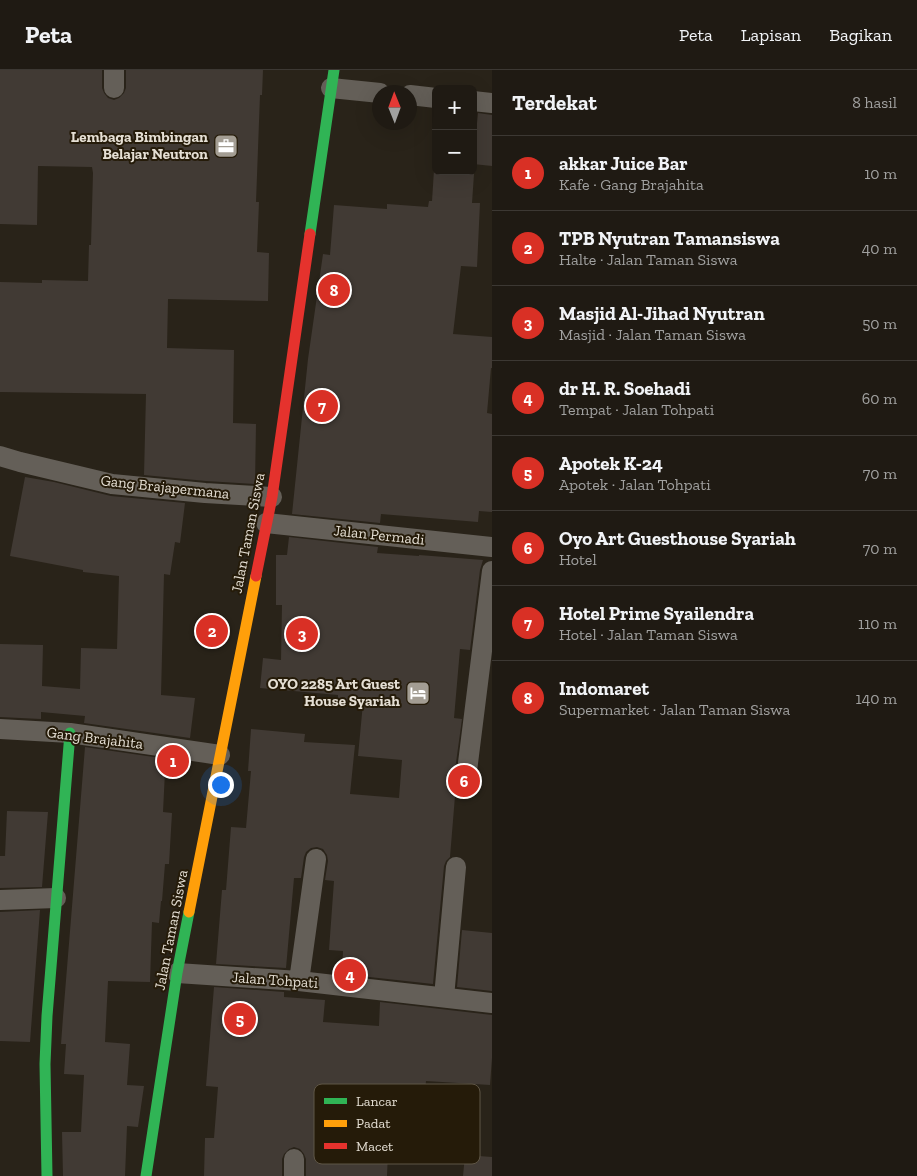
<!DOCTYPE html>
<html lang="id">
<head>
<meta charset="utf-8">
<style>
	body { margin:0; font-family:"Zilla Slab",serif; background:#2c2721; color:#f1f3f6 }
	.controls { position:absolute; right:15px; top:15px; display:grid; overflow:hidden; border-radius:8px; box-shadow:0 5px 20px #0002 }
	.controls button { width:45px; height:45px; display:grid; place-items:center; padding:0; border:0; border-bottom:1px solid #3c3833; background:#1f1a13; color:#f1f3f6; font:25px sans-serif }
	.compass { position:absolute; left:372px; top:15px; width:45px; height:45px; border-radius:50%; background:#1f1a13; box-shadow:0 5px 20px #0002; rotate:359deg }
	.you { position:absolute; left:220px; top:714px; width:18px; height:18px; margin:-12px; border:4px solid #fff; border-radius:50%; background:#1a73e8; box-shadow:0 0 0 8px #1a73e833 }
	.badge { display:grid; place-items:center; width:32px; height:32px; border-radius:50%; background:#d93025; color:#fff; font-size:16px; font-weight:700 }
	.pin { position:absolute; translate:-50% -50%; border:2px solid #fff; box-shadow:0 1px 5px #0006 }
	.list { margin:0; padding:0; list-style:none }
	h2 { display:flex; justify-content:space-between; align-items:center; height:65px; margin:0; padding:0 20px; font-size:21px }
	h2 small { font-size:16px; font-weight:400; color:#a1a1a0 }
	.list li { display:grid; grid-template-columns:32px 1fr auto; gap:15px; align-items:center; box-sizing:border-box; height:75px; padding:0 20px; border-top:1px solid #3c3833 }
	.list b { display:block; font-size:19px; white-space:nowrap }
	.list p { margin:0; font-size:16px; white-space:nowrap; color:#a1a1a0 }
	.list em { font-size:16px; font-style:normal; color:#a1a1a0 }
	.map { position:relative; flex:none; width:492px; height:1106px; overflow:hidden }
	header { display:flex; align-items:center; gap:30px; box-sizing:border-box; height:70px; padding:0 25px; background:#1f1a13; border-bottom:1px solid #3c3833 }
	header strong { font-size:24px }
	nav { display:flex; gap:28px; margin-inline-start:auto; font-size:18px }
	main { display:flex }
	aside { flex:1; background:#1f1a13 }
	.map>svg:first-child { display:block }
	.building { fill:#413a34 }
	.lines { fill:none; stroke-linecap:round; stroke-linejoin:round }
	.street { stroke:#645f58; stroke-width:20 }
	.fast { stroke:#30b455; stroke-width:11 }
	.slow { stroke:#ff9f0a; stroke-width:11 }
	.jam { stroke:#e5322d; stroke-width:11 }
	.labels { text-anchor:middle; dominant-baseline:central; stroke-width:4; stroke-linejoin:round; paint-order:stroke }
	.poi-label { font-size:15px; font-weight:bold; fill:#e5dfd4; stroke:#251b09; text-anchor:end }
	.street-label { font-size:15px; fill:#e5dfd4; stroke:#251b09 }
	.key { fill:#251b09; stroke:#5f5646; stroke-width:1 }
	.key-label { font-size:14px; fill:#e5dfd4 }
</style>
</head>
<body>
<header>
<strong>Peta</strong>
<nav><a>Peta</a><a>Lapisan</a><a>Bagikan</a></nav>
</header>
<main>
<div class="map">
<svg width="492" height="1106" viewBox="0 0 492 1106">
	<rect width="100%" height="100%" fill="#292319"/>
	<path class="building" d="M 0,0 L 102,0 L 102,18 L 104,23 L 108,28 L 114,30 L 119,28 L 124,23 L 126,18 L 126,0 L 263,0 L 262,25 L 260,25 L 256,132 L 259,132 L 257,182 L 269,183 L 268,231 L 168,229 L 167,278 L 234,280 L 233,353 L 256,354 L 255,414 L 206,411 L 144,405 L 146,324 L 0,322 L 0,212 L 42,213 L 42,210 L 88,211 L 89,175 L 91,175 L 93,103 L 92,97 L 38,96 L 37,155 L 0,154 Z
		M 478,43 L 492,45 L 492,96 L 473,94 Z
		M 434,100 L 474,104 L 472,133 L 480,133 L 477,197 L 461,196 L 453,264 L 492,267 L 492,298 L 491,298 L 487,343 L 492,344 L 492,442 L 479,441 L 478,452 L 381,444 L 380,453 L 292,444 L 308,289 L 323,184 L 330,185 L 334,135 L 387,139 L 387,134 L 428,137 L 429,131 L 432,131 Z
		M 25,407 L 54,412 L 111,426 L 185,433 L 180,473 L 175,472 L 170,505 L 164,504 L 161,625 L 195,628 L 190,668 L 84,653 L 85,646 L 41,642 L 41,649 L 0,647 L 0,574 L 43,575 L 42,616 L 80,619 L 81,578 L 117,579 L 119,506 L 83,502 L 83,500 L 10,486 Z
		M 289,467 L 378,477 L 377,483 L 419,486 L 419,485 L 483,490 L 480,500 L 470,580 L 460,579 L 454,648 L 462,649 L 455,700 L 456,705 L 458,708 L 457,726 L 455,726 L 450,787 L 446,791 L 444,796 L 433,914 L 342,904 L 343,881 L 329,880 L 334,811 L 325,810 L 328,791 L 327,785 L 323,779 L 317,777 L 311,778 L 306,782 L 304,787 L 301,808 L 294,808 L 286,898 L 216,894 L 222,820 L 226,820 L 231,757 L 246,758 L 251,701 L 248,701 L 251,659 L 305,664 L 304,672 L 355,675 L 350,724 L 399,728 L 402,690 L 358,686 L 363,633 L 338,631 L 338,625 L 260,618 L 263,588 L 281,590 L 282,535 L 276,535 L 276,485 L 287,485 Z
		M 85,677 L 181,691 L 181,701 L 165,701 L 163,742 L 172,743 L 169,794 L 165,794 L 162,831 L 161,831 L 159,853 L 152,852 L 150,912 L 108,911 L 105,972 L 130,974 L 127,1015 L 144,1016 L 138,1057 L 127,1056 L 125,1106 L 63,1106 L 62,1062 L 81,1062 L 84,1005 L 64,1004 L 66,974 L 61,974 L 63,947 Z
		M 7,741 L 48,742 L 42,817 L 0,818 L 0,786 L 5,786 Z
		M 40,840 L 30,972 L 0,971 L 0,842 Z
		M 462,860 L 492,863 L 492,921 L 457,917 Z
		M 214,917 L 284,922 L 284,927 L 325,930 L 323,952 L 379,956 L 380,932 L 492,945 L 492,988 L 490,1015 L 426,1011 L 424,1031 L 405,1030 L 403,1059 L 389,1058 L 387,1106 L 306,1106 L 306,1089 L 304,1084 L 300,1079 L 294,1077 L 289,1079 L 284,1084 L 282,1089 L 282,1106 L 204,1106 L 205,1068 L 214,1068 L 218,1017 L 206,1016 Z
		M 465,1085 L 492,1087 L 492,1106 L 463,1106 Z"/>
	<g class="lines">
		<path class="street" d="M 114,18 L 114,0
			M 331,18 L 380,23
			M 410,25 L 436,28
			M 473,31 L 492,33
			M 0,386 L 20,392 L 112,414 L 205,423 L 272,427
			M 266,453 L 492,477
			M 0,659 L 70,663 L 220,685
			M 467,701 L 492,501
			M 0,830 L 56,828
			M 177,903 L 299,911 L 492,933
			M 299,911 L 316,789
			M 444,927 L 456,797
			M 294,1106 L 294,1089"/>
		<path class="fast" d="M 310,164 L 334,0
			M 47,1106 L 45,994 L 47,946 L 70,663
			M 146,1106 L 177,903 L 189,842"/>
		<path class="slow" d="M 189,842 L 256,506"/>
		<path class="jam" d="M 256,506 L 272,427 L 310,164"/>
	</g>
	<defs>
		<g id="office-square" transform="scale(1.25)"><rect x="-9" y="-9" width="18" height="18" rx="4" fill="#a39d93" stroke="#251b09"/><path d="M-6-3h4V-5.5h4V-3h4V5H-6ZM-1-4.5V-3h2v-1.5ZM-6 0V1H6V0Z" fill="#fff"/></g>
		<g id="hotel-square" transform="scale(1.25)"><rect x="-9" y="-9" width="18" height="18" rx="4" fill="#a39d93" stroke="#251b09"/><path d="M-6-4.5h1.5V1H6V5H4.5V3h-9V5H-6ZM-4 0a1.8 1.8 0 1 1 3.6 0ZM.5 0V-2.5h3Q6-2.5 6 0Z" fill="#fff"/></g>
	</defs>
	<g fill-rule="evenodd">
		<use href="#office-square" x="226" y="76"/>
		<use href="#hotel-square" x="418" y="623"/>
	</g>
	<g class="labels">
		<g class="poi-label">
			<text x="208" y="67">Lembaga Bimbingan<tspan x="208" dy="17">Belajar Neutron</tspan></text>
			<text x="400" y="614">OYO 2285 Art Guest<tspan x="400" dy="17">House Syariah</tspan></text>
		</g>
		<g class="street-label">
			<text transform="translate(165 417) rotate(6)">Gang Brajapermana</text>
			<text transform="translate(248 463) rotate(-79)">Jalan Taman Siswa</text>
			<text transform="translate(379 465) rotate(6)">Jalan Permadi</text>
			<text transform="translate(95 668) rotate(7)">Gang Brajahita</text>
			<text transform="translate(171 860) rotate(-79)">Jalan Taman Siswa</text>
			<text transform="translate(275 910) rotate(4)">Jalan Tohpati</text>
		</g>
	</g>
	<rect x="314" y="1014" width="166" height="80" rx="8" class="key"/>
	<rect x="324" y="1028" width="23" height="6" fill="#30b455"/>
	<rect x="324" y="1050" width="23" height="7" fill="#ff9f0a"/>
	<rect x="324" y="1073" width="23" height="6" fill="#e5322d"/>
	<g class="key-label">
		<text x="356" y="1036">Lancar</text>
		<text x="356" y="1058">Padat</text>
		<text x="356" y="1081">Macet</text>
	</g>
</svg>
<div class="controls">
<button>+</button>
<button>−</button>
</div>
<svg class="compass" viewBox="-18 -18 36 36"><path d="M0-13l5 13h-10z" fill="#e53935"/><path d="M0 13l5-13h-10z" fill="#a1a1a0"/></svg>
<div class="you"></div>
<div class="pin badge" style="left:173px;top:691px">1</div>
<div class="pin badge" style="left:212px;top:561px">2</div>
<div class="pin badge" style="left:302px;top:564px">3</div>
<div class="pin badge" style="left:350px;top:905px">4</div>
<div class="pin badge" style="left:240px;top:949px">5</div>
<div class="pin badge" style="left:464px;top:711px">6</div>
<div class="pin badge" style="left:322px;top:336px">7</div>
<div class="pin badge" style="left:334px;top:220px">8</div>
</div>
<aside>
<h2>Terdekat<small>8 hasil</small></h2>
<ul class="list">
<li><span class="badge">1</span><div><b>akkar Juice Bar</b><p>Kafe · Gang Brajahita</p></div><em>10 m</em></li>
<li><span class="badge">2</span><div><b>TPB Nyutran Tamansiswa</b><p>Halte · Jalan Taman Siswa</p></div><em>40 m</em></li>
<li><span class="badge">3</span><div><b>Masjid Al-Jihad Nyutran</b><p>Masjid · Jalan Taman Siswa</p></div><em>50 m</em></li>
<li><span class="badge">4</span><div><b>dr H. R. Soehadi</b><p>Tempat · Jalan Tohpati</p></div><em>60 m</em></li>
<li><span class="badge">5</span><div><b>Apotek K-24</b><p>Apotek · Jalan Tohpati</p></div><em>70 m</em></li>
<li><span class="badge">6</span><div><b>Oyo Art Guesthouse Syariah</b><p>Hotel</p></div><em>70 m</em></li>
<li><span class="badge">7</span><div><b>Hotel Prime Syailendra</b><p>Hotel · Jalan Taman Siswa</p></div><em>110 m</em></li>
<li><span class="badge">8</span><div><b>Indomaret</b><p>Supermarket · Jalan Taman Siswa</p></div><em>140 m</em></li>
</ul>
</aside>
</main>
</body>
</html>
